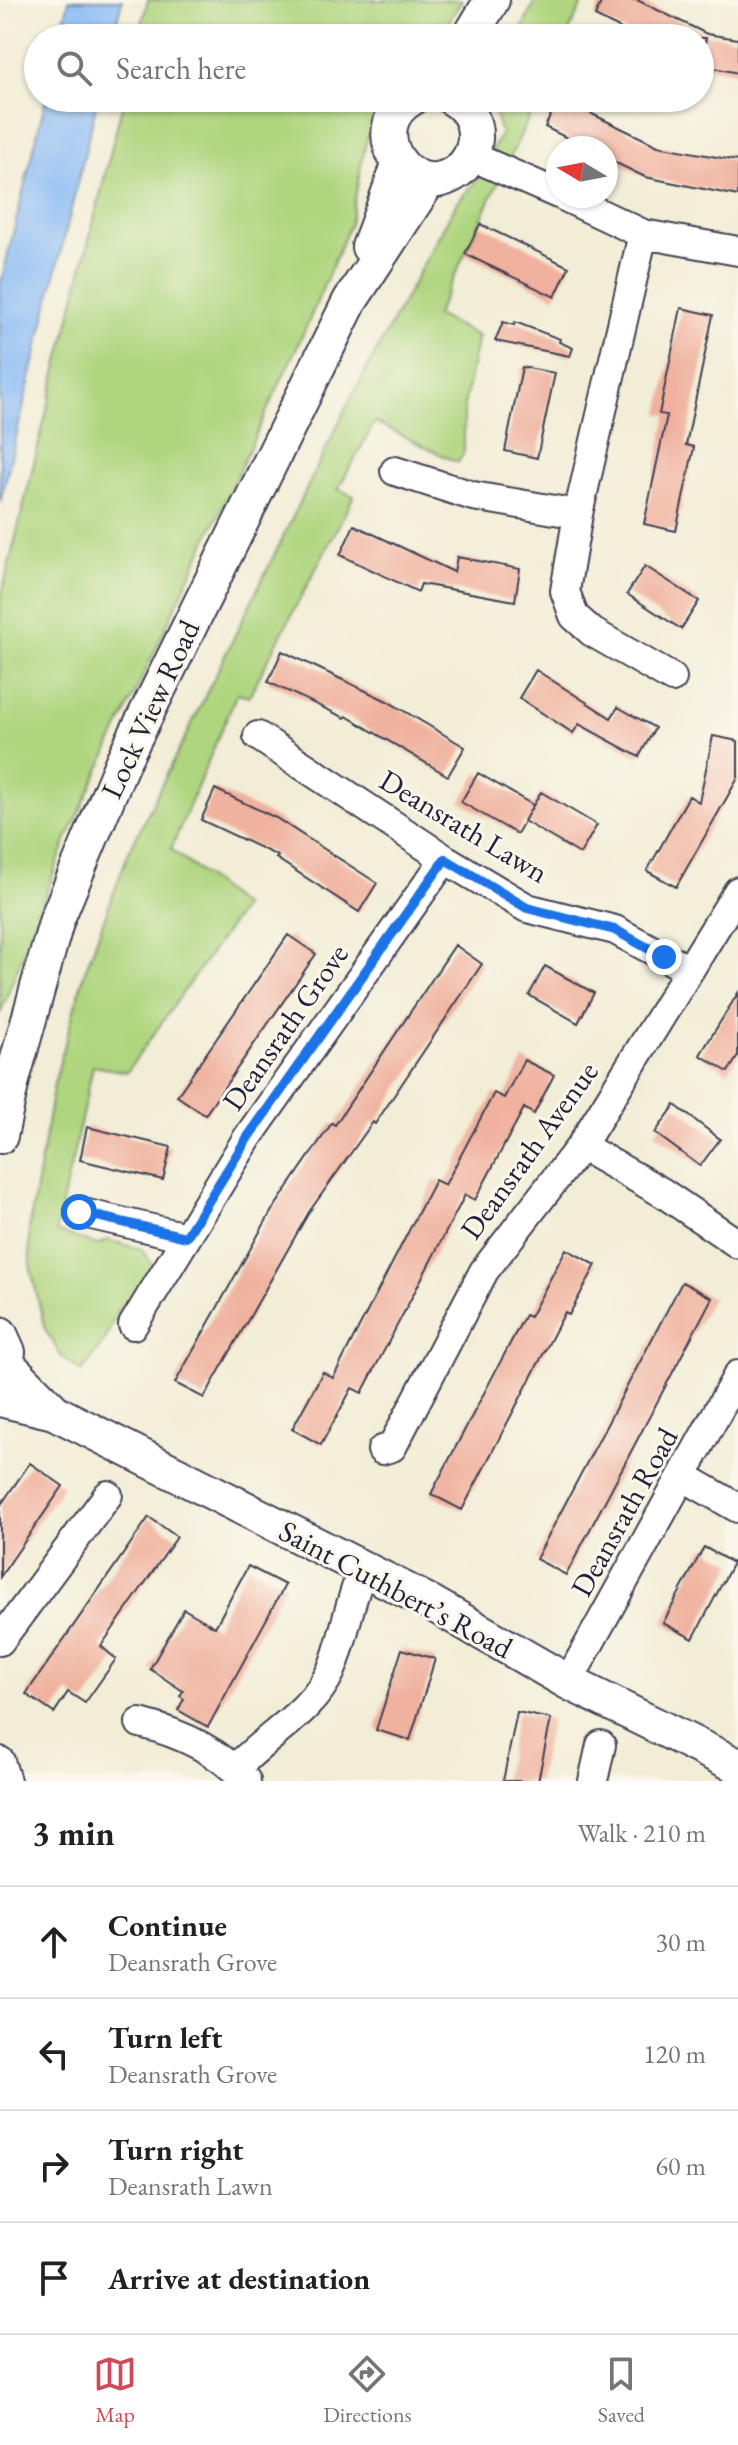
<!DOCTYPE html>
<html lang="en">
<head>
<meta charset="utf-8">
<style>
	body { margin:0; font-family:"EB Garamond",serif; background:#f6f6f6; color:#202124 }
	.compass { position:absolute; left:546px; top:136px; width:72px; height:72px; border-radius:50%; background:#fff; box-shadow:0 2px 6px #0004; rotate:280deg }
	.stop { position:absolute; width:24px; height:24px; margin:-18px; border:6px solid #1a73e8; border-radius:50%; background:#fff }
	.stop.end { background:#1a73e8; border-color:#fff; box-shadow:0 2px 8px #0008 }
	.list { margin:0; padding:0; list-style:none }
	h2 { display:flex; justify-content:space-between; align-items:center; height:104px; margin:0; padding:0 32px; font-size:34px }
	h2 small { font-size:26px; font-weight:400; color:#757577 }
	.list li { display:grid; grid-template-columns:52px 1fr auto; gap:24px; align-items:center; box-sizing:border-box; height:112px; padding:0 32px; border-top:2px solid #e0e0e0 }
	.list b { display:block; font-size:30px; white-space:nowrap }
	.list p { margin:0; font-size:26px; white-space:nowrap; color:#757577 }
	.list em { font-size:26px; font-style:normal; color:#757577 }
	.icon { flex:none; width:44px; height:44px; fill:none; stroke:currentColor; stroke-width:2; stroke-linecap:round; stroke-linejoin:round }
	.map { position:relative; flex:none; width:738px; height:1781px; overflow:hidden }
	.search { position:absolute; background:#fff; box-shadow:0 2px 6px #0004; left:24px; right:24px; top:24px; height:88px; display:flex; align-items:center; gap:20px; box-sizing:border-box; padding:0 28px; border-radius:44px; color:#757577; font-size:30px }
	.sheet { height:552px; background:#fff }
	nav { display:flex; justify-content:space-around; align-items:center; box-sizing:border-box; height:112px; border-top:2px solid #e0e0e0; background:#fff; font-size:22px; color:#757577 }
	nav a { display:grid; justify-items:center; gap:4px }
	nav .on { color:#d1495b }
	.map>svg:first-child { display:block }
	.green { fill:#afd57e; stroke:#687c5c; stroke-width:2 }
	.water { fill:#88baf5; stroke:#556e98; stroke-width:2 }
	.building { fill:#f0b19e }
	.lines { fill:none; stroke-linecap:round; stroke-linejoin:round }
	.minor-casing { stroke:#414052; stroke-width:32 }
	.tertiary-casing { stroke:#414052; stroke-width:38 }
	.minor { stroke:#fff; stroke-width:28 }
	.tertiary { stroke:#fff; stroke-width:34 }
	.route { stroke:#1a73e8; stroke-width:10 }
	.labels { text-anchor:middle; dominant-baseline:central; stroke-width:6; stroke-linejoin:round; paint-order:stroke }
	.street-label { font-size:30px; fill:#22223b; stroke:#fbf7ec }
</style>
</head>
<body>
<div class="map">
<svg width="738" height="1781" viewBox="0 0 738 1781">
	<rect width="100%" height="100%" fill="#fbf7ec"/>
	<filter id="ink" filterUnits="userSpaceOnUse"><feTurbulence type="fractalNoise" baseFrequency=".0125" numOctaves="2"/><feDisplacementMap in="SourceGraphic" scale="16" xChannelSelector="R" yChannelSelector="G"/><feConvolveMatrix kernelMatrix="1 2 1 2 8 2 1 2 1" color-interpolation-filters="sRGB"/></filter>
	<filter id="wash" filterUnits="userSpaceOnUse"><feTurbulence type="fractalNoise" baseFrequency=".006" numOctaves="4" result="noise"/><feDisplacementMap in="SourceGraphic" scale="32" xChannelSelector="R" yChannelSelector="G"/><feGaussianBlur stdDeviation="1.8" result="paint"/><feColorMatrix in="noise" values="0 0 0 0 0 0 0 0 0 0 0 0 0 0 0 0 0 1.4 0 .05"/><feComposite in="paint" operator="in"/></filter>
	<g filter="url(#wash)">
		<rect width="100%" height="100%" fill="#f2edd6"/>
		<path class="green" d="M 148,0 L 462,0 L 439,38 L 138,38 Z
			M 536,0 L 584,0 L 566,38 L 517,38 Z
			M 124,98 L 380,98 L 365,146 L 350,224 L 307,325 L 66,841 L 0,1014 L 0,601 Z
			M 490,98 L 538,98 L 436,315 L 478,336 L 464,406 L 464,452 L 458,463 L 375,422 L 338,489 L 354,496 L 249,696 L 237,693 L 171,849 L 243,907 L 127,1072 L 93,1066 L 56,1231 L 97,1245 L 108,1240 L 142,1249 L 153,1266 L 136,1305 L 119,1308 L 105,1340 L 82,1372 L 61,1356 L 45,1329 L 30,1265 L 29,1228 L 54,1084 L 84,974 L 128,854 L 350,400 L 456,204 L 475,182 L 501,134 Z"/>
		<path class="water" d="M 69,0 L 122,0 L 113,38 L 60,38 Z
			M 46,98 L 98,98 L 0,503 L 0,287 Z"/>
		<g id="blocks">
			<path class="building" d="M 602,0 L 637,0 L 707,34 L 738,39 L 738,73 L 700,65 L 706,38 L 639,38 L 595,16 Z
				M 559,98 L 658,146 L 738,161 L 738,196 L 645,177 L 606,158 L 606,148 L 587,148 L 545,127 Z
				M 480,224 L 569,267 L 555,297 L 465,254 Z
				M 681,308 L 713,315 L 686,445 L 694,447 L 676,531 L 644,524 L 667,415 L 659,414 Z
				M 503,322 L 514,325 L 515,322 L 560,339 L 559,342 L 573,348 L 570,356 L 495,341 Z
				M 522,367 L 555,373 L 537,458 L 505,451 Z
				M 354,525 L 454,572 L 457,557 L 520,569 L 515,601 L 421,584 L 418,592 L 340,555 Z
				M 645,566 L 699,601 L 681,629 L 627,594 Z
				M 282,651 L 387,701 L 465,747 L 448,776 L 346,716 L 345,718 L 268,682 Z
				M 536,670 L 611,718 L 618,707 L 655,728 L 639,757 L 579,724 L 573,733 L 519,698 Z
				M 713,736 L 738,741 L 738,778 L 676,887 L 647,871 L 689,796 L 699,802 Z
				M 478,773 L 533,805 L 517,834 L 461,802 Z
				M 215,789 L 276,818 L 377,883 L 359,912 L 276,858 L 278,856 L 201,820 Z
				M 541,792 L 597,825 L 580,854 L 524,821 Z
				M 288,935 L 316,954 L 205,1115 L 177,1096 Z
				M 455,945 L 482,964 L 375,1124 L 373,1122 L 309,1212 L 204,1398 L 175,1383 L 271,1212 L 332,1123 L 335,1125 Z
				M 545,966 L 594,993 L 578,1023 L 529,995 Z
				M 738,993 L 738,1056 L 728,1072 L 700,1055 Z
				M 524,1060 L 554,1075 L 534,1114 L 524,1108 L 475,1200 L 465,1195 L 362,1393 L 352,1388 L 321,1445 L 292,1429 L 323,1372 L 333,1378 L 435,1180 L 445,1185 L 494,1093 L 504,1098 Z
				M 675,1105 L 720,1139 L 700,1166 L 655,1133 Z
				M 87,1127 L 171,1147 L 163,1180 L 80,1160 Z
				M 566,1249 L 596,1265 L 569,1315 L 565,1312 L 462,1510 L 431,1494 L 525,1315 L 530,1317 Z
				M 682,1282 L 712,1298 L 566,1575 L 536,1559 Z
				M 30,1463 L 63,1486 L 0,1577 L 0,1506 Z
				M 149,1517 L 177,1537 L 101,1646 L 116,1659 L 85,1703 L 68,1692 L 54,1713 L 26,1694 Z
				M 704,1547 L 733,1563 L 693,1639 L 663,1623 Z
				M 248,1566 L 285,1585 L 208,1727 L 178,1710 L 184,1699 L 180,1696 L 183,1691 L 150,1669 L 184,1609 L 215,1627 Z
				M 402,1649 L 435,1659 L 410,1740 L 376,1730 Z
				M 517,1712 L 551,1719 L 538,1781 L 503,1781 Z"/>
		</g>
	</g>
	<g filter="url(#ink)">
		<use href="#blocks" fill-opacity="0" stroke="#414052" stroke-width="2"/>
		<g class="lines">
			<g class="minor-casing">
				<path id="minor" d="M 471,156 L 558,194
					M 563,196 L 643,234 L 738,251
					M 643,234 L 578,514 L 565,591 L 574,616 L 592,632 L 672,678
					M 395,471 L 473,496 L 578,514
					M 258,736 L 445,859 L 527,908 L 615,930 L 689,970
					M 581,1146 L 663,1193 L 738,1244
					M 79,1212 L 186,1237
					M 133,1325 L 248,1137 L 445,859
					M 382,1450 L 392,1447 L 484,1271 L 581,1146 L 738,891
					M 684,1477 L 738,1508
					M 0,1641 L 108,1495
					M 568,1682 L 738,1375
					M 140,1723 C 180,1733 218,1750 246,1781
					M 0,1761 L 6,1781
					M 235,1769 C 265,1737 312,1712 331,1671 C 344,1641 348,1603 363,1570
					M 593,1781 L 601,1745"/>
			</g>
			<g class="tertiary-casing">
				<path id="tertiary" d="M 469,38 L 492,0
					M 412,98 C 359,127 409,207 458,171 C 468,163 474,152 475,139 C 476,121 468,107 452,98
					M 369,247 L 399,165
					M 0,1136 L 12,1080 L 57,919 L 122,763 L 350,301 L 429,180
					M 0,1334 L 8,1352 L 2,1383
					M 8,1365 L 54,1411
					M 0,1399 L 54,1412 L 431,1603 L 568,1682 L 738,1766"/>
			</g>
			<use href="#minor" class="minor"/>
			<use href="#tertiary" class="tertiary"/>
		</g>
	</g>
	<g class="lines" filter="url(#ink)">
		<path class="route" d="M 79,1212 L 186,1237 L 248,1137 L 445,859 L 527,908 L 615,930 L 664,957"/>
	</g>
	<g class="labels">
		<g class="street-label">
			<text transform="translate(150 709) rotate(-65)">Lock View Road</text>
			<text transform="translate(464 826) rotate(31)">Deansrath Lawn</text>
			<text transform="translate(285 1027) rotate(-55)">Deansrath Grove</text>
			<text transform="translate(529 1150) rotate(-54)">Deansrath Avenue</text>
			<text transform="translate(624 1512) rotate(-61)">Deansrath Road</text>
			<text transform="translate(396 1589) rotate(28)">Saint Cuthbert’s Road</text>
		</g>
	</g>
</svg>
<svg class="compass" viewBox="-18 -18 36 36"><path d="M0-13l5 13h-10z" fill="#e53935"/><path d="M0 13l5-13h-10z" fill="#757577"/></svg>
<div class="stop" style="left:79px;top:1212px"></div>
<div class="stop end" style="left:664px;top:957px"></div>
<div class="search"><svg class="icon" aria-label="search" viewBox="0 0 24 24"><circle cx="10" cy="10" r="6"/><path d="M15 15l6 6"/></svg>Search here</div>
</div>
<section class="sheet">
<h2>3 min<small>Walk · 210 m</small></h2>
<ul class="list">
<li><svg class="icon" aria-label="ahead" viewBox="0 0 24 24"><path d="M12 20V5M6 11l6-6 6 6"/></svg><div><b>Continue</b><p>Deansrath Grove</p></div><em>30 m</em></li>
<li><svg class="icon" aria-label="left" viewBox="0 0 24 24"><path d="M17 20v-9H6M10 6l-5 5 5 5"/></svg><div><b>Turn left</b><p>Deansrath Grove</p></div><em>120 m</em></li>
<li><svg class="icon" aria-label="right" viewBox="0 0 24 24"><path d="M7 20v-9h11M14 6l5 5-5 5"/></svg><div><b>Turn right</b><p>Deansrath Lawn</p></div><em>60 m</em></li>
<li><svg class="icon" aria-label="arrive" viewBox="0 0 24 24"><path d="M6 21V4h12l-3 4 3 4H6"/></svg><div><b>Arrive at destination</b></div></li>
</ul>
</section>
<nav>
<a class="on"><svg class="icon" aria-label="map" viewBox="0 0 24 24"><path d="M3 6l6-2 6 2 6-2v14l-6 2-6-2-6 2zM9 4v14M15 6v14"/></svg>Map</a>
<a><svg class="icon" aria-label="directions" viewBox="0 0 24 24"><path d="M12 3l9 9-9 9-9-9zM9 14v-3h6M13 9l2 2-2 2"/></svg>Directions</a>
<a><svg class="icon" aria-label="saved" viewBox="0 0 24 24"><path d="M7 4h10v16l-5-4-5 4z"/></svg>Saved</a>
</nav>
</body>
</html>
